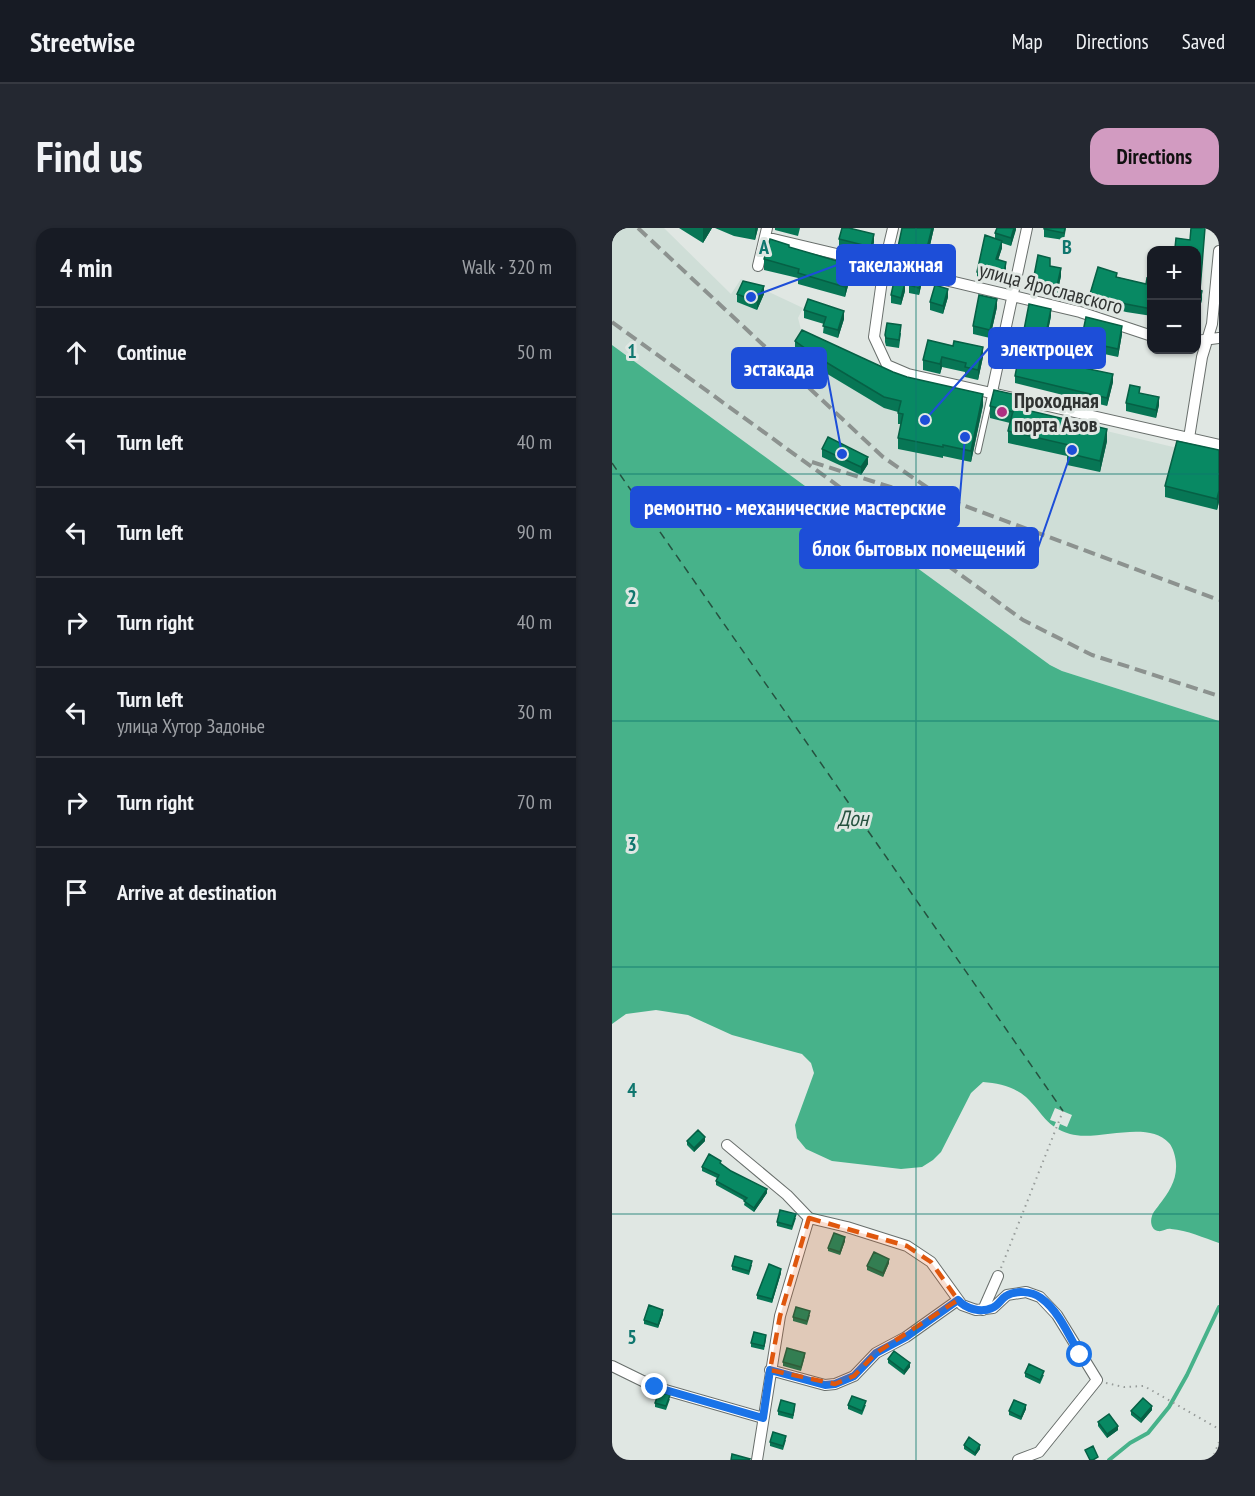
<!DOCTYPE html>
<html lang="en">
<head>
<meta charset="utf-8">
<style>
	body { margin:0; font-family:"PT Sans Narrow",sans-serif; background:#242831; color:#f1f3f6 }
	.controls { position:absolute; right:18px; top:18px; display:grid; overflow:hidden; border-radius:12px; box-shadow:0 2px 4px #0004 }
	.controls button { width:54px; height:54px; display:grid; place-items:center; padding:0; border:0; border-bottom:2px solid #363941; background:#171b24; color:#f1f3f6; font:30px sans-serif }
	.stop { position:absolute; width:18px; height:18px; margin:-14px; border:4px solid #1a73e8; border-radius:50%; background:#fff }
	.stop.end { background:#1a73e8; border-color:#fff; box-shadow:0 2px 6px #0008 }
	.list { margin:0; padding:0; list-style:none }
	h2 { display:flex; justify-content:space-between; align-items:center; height:78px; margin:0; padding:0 24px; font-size:26px }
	h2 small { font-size:20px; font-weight:400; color:#9ea1a6 }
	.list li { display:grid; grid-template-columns:39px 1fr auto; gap:18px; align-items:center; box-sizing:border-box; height:90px; padding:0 24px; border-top:2px solid #363941 }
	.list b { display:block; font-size:22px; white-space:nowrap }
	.list p { margin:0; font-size:20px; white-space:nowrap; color:#9ea1a6 }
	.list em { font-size:20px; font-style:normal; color:#9ea1a6 }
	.icon { flex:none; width:33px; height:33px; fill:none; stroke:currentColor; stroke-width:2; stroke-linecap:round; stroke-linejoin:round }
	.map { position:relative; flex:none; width:607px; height:1232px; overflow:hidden; border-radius:18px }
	header { display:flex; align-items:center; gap:36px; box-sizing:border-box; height:84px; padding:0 30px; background:#171b24; border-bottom:2px solid #363941 }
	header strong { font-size:28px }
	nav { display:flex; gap:33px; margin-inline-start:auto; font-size:21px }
	.intro { display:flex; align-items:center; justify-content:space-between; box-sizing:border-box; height:144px; padding:0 36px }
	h1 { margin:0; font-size:42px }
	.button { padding:15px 27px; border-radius:18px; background:#d29bc1; color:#111; font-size:21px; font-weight:700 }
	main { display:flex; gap:36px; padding:0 36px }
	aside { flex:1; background:#171b24; border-radius:18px; box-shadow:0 2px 4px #0004 }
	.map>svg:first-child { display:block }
	.built { fill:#cfded7 }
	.water { fill:#47b28a }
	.pier { fill:#e0e7e3 }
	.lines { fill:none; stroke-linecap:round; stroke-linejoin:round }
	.stream { stroke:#47b28a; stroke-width:4 }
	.ferry { stroke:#25513f; stroke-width:1.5; stroke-dasharray:8 6; stroke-linecap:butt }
	.lane-casing { stroke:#696f6c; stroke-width:7 }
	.street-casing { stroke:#696f6c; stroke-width:12 }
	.path { stroke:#979c9a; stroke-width:2; stroke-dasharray:1.5 4.5; stroke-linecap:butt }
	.lane { stroke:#fff; stroke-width:5 }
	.street { stroke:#fff; stroke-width:10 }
	.rail { stroke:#8c928f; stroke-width:4; stroke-dasharray:12 6; stroke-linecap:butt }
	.wall { fill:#077655 }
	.shaded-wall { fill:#066045 }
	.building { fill:#088963; stroke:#066045; stroke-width:1.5 }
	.route { stroke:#1a73e8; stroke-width:8 }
	.marked { fill:#df570e; fill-opacity:0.2; stroke:#df570e; stroke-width:4.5; stroke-dasharray:12 8; stroke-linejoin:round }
	.grid { fill:none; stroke:#0f766e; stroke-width:1.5; stroke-opacity:0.55 }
	.poi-dot { fill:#ad3081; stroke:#e0e7e3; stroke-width:2 }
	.labels { text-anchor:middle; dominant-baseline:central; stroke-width:6; stroke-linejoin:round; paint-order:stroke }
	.street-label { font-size:21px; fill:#303332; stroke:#e0e7e3 }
	.poi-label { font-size:21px; font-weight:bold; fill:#303332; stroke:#e0e7e3; text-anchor:start }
	.water-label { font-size:22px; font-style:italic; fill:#25513f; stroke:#e0e7e3 }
	.grid-label { font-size:20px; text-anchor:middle; font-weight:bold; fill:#0f766e; stroke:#e0e7e3; stroke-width:6; stroke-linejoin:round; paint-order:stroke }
	.leader { fill:none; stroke:#1d4ed8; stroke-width:2 }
	.callout-dot { fill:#1d4ed8; stroke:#e0e7e3; stroke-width:2 }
	.callout { fill:#1d4ed8; stroke:#1d4ed8; stroke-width:2 }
	.callout-label { font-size:22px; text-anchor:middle; font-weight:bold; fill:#fff }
</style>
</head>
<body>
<header>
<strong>Streetwise</strong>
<nav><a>Map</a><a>Directions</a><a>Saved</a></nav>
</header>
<div class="intro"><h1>Find us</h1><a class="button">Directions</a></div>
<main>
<aside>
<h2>4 min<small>Walk · 320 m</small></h2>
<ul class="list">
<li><svg class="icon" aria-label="ahead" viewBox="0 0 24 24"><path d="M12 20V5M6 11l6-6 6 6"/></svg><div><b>Continue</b></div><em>50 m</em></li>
<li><svg class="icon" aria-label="left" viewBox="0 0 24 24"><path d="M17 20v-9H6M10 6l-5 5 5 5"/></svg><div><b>Turn left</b></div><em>40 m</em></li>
<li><svg class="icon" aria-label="left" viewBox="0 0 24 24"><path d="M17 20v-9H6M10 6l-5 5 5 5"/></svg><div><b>Turn left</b></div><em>90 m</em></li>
<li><svg class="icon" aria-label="right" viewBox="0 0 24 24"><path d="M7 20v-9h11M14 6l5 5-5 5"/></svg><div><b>Turn right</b></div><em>40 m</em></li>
<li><svg class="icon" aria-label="left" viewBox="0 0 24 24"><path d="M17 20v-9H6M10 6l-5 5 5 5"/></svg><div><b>Turn left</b><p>улица Хутор Задонье</p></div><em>30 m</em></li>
<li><svg class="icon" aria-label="right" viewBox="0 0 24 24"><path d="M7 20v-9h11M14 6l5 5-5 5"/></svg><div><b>Turn right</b></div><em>70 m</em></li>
<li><svg class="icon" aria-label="arrive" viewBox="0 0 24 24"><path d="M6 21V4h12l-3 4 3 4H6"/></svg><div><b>Arrive at destination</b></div></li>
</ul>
</aside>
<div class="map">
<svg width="607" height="1232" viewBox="0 0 607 1232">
	<rect width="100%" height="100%" fill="#e0e7e3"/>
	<path class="built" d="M 0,0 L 52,0 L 119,66 L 129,51 L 191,80 L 186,90 L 190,105 L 290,154 L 607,230 L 607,493 L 450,443 L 438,437 L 0,117 Z"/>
	<path class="water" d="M 0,117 L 438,437 L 450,443 L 607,493 L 607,1015 C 592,1010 575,1002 559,1001 C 555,1000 550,1004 546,1003 C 539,1002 538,993 540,988 C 541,984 545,980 547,977 C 557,964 565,952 564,936 C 564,930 561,919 557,915 C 535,891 485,914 458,906 C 434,899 431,885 414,869 C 402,859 387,855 371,854 L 359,865 L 329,924 L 321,932 L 310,939 L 289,941 L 220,933 L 194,921 L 185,910 L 183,897 L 202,845 L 199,835 L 190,826 L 120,807 L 76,787 L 44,782 L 14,786 L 0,796 Z"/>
	<path class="pier" d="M 443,880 L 460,887 L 455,899 L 448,896 L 445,905 L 440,903 L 444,894 L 438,892 Z"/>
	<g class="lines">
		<path class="stream" d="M 497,1232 L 518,1215 L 536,1205 L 557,1179 L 575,1147 L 607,1079"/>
		<path class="ferry" d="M 0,235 L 451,883"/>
		<g class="lane-casing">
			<path id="lane" d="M 366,223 L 379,165"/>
		</g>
		<g class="street-casing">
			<path id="street" d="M 281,0 L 272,38 L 262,109 L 275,137 L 296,146 L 607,217
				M 153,9 L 468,84 L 540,108
				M 146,38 L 155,0
				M 584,113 L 607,110
				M 380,164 L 415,0
				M 577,210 L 590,129 L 600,96 L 607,23
				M 115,917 L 175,967 L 197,990 L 235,999 L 295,1018 L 319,1034 L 350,1077 L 364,1082 L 381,1080 L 395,1067 L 414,1064 L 428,1069 L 445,1087 L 485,1152 L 427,1224 L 406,1232
				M 371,1082 L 386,1048
				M 0,1138 L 43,1159 L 151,1190
				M 158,1142 L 213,1157 L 223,1156 L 242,1148 L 264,1125 L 294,1109 L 346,1072
				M 145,1232 L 168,1088 L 197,990"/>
		</g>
		<path class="path" d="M 389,1040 L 451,883
			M 494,1155 L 512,1159 L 532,1158 L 607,1201
			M 600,1232 L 607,1214"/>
		<use href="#lane" class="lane"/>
		<use href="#street" class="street"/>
		<path class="rail" d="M 26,0 L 271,229 L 329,269 L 607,372
			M 0,94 L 411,392 L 480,427 L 607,468
			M 200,234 L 329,275"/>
	</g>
	<path class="wall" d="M 67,0 L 100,0 L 91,15 Z
		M 103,0 L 146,0 L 143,12 L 122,8 Z
		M 163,0 L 188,0 L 186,8 L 163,2 Z
		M 322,0 L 313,39 L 304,37 L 304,34 L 286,30 L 286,19 Z
		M 404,0 L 399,18 L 390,15 L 390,20 L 386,32 L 394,40 L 391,57 L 365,50 L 365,44 L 383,11 L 383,5 Z
		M 432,0 L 454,0 L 452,12 L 432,9 Z
		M 593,0 L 588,63 L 590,71 L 585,93 L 585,22 L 563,22 L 564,10 L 578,12 Z
		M 227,11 L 262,14 L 259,27 L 227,19 Z
		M 177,19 L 239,47 L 233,69 L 186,56 L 186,50 L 152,42 L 152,31 Z
		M 438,38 L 449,48 L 445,66 L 421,61 L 421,53 Z
		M 505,49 L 534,56 L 540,51 L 540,88 L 514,84 L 478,74 L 478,66 Z
		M 310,54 L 307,67 L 297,65 L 297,57 Z
		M 293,63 L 289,77 L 279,75 L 279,67 Z
		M 125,66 L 152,66 L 145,82 L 125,74 Z
		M 336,69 L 331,86 L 318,82 L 318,74 Z
		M 385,79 L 378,110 L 361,106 L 361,98 Z
		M 192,82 L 232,91 L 226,110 L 211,105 L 212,96 L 192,90 Z
		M 439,88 L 430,131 L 501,154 L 495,178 L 403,155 L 403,148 Z
		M 289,105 L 287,120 L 274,118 L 273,114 L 273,107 Z
		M 510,106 L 506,129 L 469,121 L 469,113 Z
		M 183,113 L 281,144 L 371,177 L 359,234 L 331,228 L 331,230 L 286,221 L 286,210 L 289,196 L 286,196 L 286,184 L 272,180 L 207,141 L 183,124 Z
		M 341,118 L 371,129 L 366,152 L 353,149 L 353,144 L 330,139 L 328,146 L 311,142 L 311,132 Z
		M 514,175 L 547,177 L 544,190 L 514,183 Z
		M 378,178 L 405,179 L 405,180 L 495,213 L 488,244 L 455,237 L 455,228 L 396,215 L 396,203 L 398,195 L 378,190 Z
		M 210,221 L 256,236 L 249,247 L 210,229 Z
		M 607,222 L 607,274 L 605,282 L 553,269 L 553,258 Z
		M 75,913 L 93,913 L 82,924 L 75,917 Z
		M 109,936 L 119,943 L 155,965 L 142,984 L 132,977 L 133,973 L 104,957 L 104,953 L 105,950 L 90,943 L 90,939 Z
		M 184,990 L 180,1002 L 165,998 L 165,994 Z
		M 233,1013 L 228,1027 L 216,1023 L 216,1020 Z
		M 277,1035 L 271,1049 L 255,1042 L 255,1038 Z
		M 140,1037 L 137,1047 L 120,1042 L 120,1038 Z
		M 169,1045 L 160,1075 L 145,1071 L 145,1067 Z
		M 51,1086 L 46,1100 L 32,1096 L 32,1092 Z
		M 198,1087 L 195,1097 L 181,1093 L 181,1089 Z
		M 154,1111 L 152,1122 L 139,1119 L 139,1115 Z
		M 193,1128 L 189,1143 L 171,1138 L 171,1134 Z
		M 276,1131 L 298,1139 L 292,1147 L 276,1135 Z
		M 413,1145 L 432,1147 L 428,1156 L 413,1149 Z
		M 58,1171 L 54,1182 L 43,1179 L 43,1175 Z
		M 236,1177 L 254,1177 L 250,1187 L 236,1181 Z
		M 183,1180 L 181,1191 L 166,1187 L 166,1183 Z
		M 414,1181 L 409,1192 L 397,1187 L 397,1183 Z
		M 540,1182 L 529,1195 L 519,1187 L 519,1183 Z
		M 486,1194 L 506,1202 L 495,1210 L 486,1198 Z
		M 174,1212 L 171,1222 L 158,1218 L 158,1214 Z
		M 352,1217 L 368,1221 L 363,1228 L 352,1221 Z"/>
	<path class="shaded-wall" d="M 91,0 L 100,0 L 91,15 Z
		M 143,0 L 146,0 L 143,12 Z
		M 320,0 L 322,0 L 313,39 L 313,28 Z
		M 402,0 L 404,0 L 404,2 L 399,18 L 399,10 Z
		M 262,6 L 262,14 L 259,27 L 259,19 Z
		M 390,13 L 390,20 L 384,38 L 384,31 Z
		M 394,34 L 394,40 L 391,57 L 391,50 Z
		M 239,37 L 239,47 L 233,69 L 233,59 Z
		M 449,40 L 449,48 L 445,66 L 445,58 Z
		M 310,46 L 310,54 L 307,67 L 307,60 Z
		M 293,55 L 293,63 L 289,77 L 289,70 Z
		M 152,58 L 152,66 L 145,82 L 145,74 Z
		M 336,61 L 336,69 L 331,86 L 331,78 Z
		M 590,63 L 590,71 L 585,93 L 585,85 Z
		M 385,71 L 385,79 L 378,110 L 378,102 Z
		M 439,81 L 439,88 L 429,138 L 429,131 Z
		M 232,83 L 232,91 L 226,110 L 226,102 Z
		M 510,98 L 510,106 L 506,129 L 506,121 Z
		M 371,119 L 371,129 L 366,152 L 366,142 Z
		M 330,129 L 330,139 L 328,146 L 328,136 Z
		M 501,146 L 501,154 L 495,178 L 495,170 Z
		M 371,166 L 371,177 L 359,234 L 359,223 Z
		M 405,167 L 405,179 L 401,196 L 401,184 Z
		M 547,169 L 547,177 L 544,190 L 544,182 Z
		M 495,201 L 495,213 L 488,244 L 488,233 Z
		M 256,229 L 256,236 L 249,247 L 249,239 Z
		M 607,263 L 607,274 L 605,282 L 605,271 Z
		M 93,909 L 93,913 L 82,924 L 82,920 Z
		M 155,961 L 155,965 L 142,984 L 142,980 Z
		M 233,1009 L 233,1013 L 228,1027 L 228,1024 Z
		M 277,1031 L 277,1035 L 271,1049 L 271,1045 Z
		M 169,1041 L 169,1045 L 160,1075 L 160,1071 Z
		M 51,1082 L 51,1086 L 46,1100 L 46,1097 Z
		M 298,1135 L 298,1139 L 292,1147 L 292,1143 Z
		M 414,1177 L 414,1181 L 409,1192 L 409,1189 Z
		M 540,1178 L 540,1182 L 529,1195 L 529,1191 Z
		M 506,1198 L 506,1202 L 495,1210 L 495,1206 Z
		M 368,1217 L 368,1221 L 363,1228 L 363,1225 Z"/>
	<path class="building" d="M 230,0 L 237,0 L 262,6 L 259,19 L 227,11 Z
		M 290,0 L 320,0 L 313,28 L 304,26 L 304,23 L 286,19 Z
		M 385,0 L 402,0 L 399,10 L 383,5 Z
		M 432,0 L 453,0 L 452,5 L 432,1 Z
		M 579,0 L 593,0 L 588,62 L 590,63 L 585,85 L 585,22 L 575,22 L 563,20 L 564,10 L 578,12 Z
		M 373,7 L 390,13 L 384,31 L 394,34 L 391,50 L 365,44 Z
		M 158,11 L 177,17 L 177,19 L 239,37 L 233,59 L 186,45 L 187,41 L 152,31 Z
		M 426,27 L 438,30 L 438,38 L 449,40 L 445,58 L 421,53 Z
		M 486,39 L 505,45 L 504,49 L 534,56 L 535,50 L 540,51 L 540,81 L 514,76 L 478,66 Z
		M 300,44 L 310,46 L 307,60 L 297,57 Z
		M 131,53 L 152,58 L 145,74 L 125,66 Z
		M 282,53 L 293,55 L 289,70 L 279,67 Z
		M 323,57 L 336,61 L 331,78 L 318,74 Z
		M 367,67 L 385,71 L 378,102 L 361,98 Z
		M 196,71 L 232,83 L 226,102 L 211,98 L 214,89 L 192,82 Z
		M 417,76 L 439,81 L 429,131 L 501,146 L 495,170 L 403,148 Z
		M 474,89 L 510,98 L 506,121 L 469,113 Z
		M 275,95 L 289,97 L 287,112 L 274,110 L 273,107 Z
		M 190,102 L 281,144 L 295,149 L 371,166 L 359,223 L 331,217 L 331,219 L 286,210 L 291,186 L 286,185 L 289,173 L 272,169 L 207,130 L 183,113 Z
		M 316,112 L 341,118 L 342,113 L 371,119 L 366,142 L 353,139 L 354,135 L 330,129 L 328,136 L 311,132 Z
		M 518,157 L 528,159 L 527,165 L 547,169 L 544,182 L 514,175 Z
		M 382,162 L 405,167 L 401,184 L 378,178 Z
		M 402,179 L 495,201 L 488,233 L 455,225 L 457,217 L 396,203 Z
		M 216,209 L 256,229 L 249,239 L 210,221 Z
		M 565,213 L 607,222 L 607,263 L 605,271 L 553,258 Z
		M 86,902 L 93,909 L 82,920 L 75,913 Z
		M 97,926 L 109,933 L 108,935 L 119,943 L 155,961 L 142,980 L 132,973 L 135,970 L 104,953 L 107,947 L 90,939 Z
		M 168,982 L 184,986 L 180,998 L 165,994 Z
		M 222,1005 L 233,1009 L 228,1024 L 216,1020 Z
		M 262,1024 L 277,1031 L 271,1045 L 255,1038 Z
		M 123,1028 L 140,1033 L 137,1043 L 120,1038 Z
		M 157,1036 L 169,1041 L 160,1071 L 145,1067 Z
		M 37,1077 L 51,1082 L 46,1097 L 32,1092 Z
		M 184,1079 L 198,1083 L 195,1093 L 181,1089 Z
		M 142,1104 L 154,1107 L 152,1118 L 139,1115 Z
		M 175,1120 L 193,1125 L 189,1139 L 171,1134 Z
		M 282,1123 L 298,1135 L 292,1143 L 276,1131 Z
		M 417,1136 L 432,1143 L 428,1152 L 413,1145 Z
		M 47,1164 L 58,1167 L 54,1178 L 43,1175 Z
		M 240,1168 L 254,1173 L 250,1183 L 236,1177 Z
		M 531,1170 L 540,1178 L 529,1191 L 519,1183 Z
		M 169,1172 L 183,1176 L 181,1187 L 166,1183 Z
		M 402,1172 L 414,1177 L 409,1189 L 397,1183 Z
		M 497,1186 L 506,1198 L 495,1206 L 486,1194 Z
		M 161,1204 L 174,1208 L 171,1218 L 158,1214 Z
		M 357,1209 L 368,1217 L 363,1225 L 352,1217 Z
		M 481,1218 L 486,1229 L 481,1232 L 478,1232 L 473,1222 Z
		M 120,1226 L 138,1231 L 137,1232 L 119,1232 Z"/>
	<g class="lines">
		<path class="route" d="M 43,1159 L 151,1190 L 158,1142 L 213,1157 L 223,1156 L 242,1148 L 264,1125 L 294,1109 L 346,1072 C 354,1081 369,1085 380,1080 C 386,1078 389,1071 394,1068 C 403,1062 420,1063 429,1070 C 447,1083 457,1108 468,1127"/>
	</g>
	<path class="marked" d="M 197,990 L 295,1018 L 319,1034 L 346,1072 L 264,1125 L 242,1148 L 223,1156 L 158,1142 L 168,1088 Z"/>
	<path class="grid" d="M 304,0 L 304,1232M 0,246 L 607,246M 0,493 L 607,493M 0,739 L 607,739M 0,986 L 607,986"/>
	<circle class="poi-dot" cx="390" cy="184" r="6"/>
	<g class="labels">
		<g class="street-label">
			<text transform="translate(439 60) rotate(15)">улица Ярославского</text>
		</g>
		<g class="poi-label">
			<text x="402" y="172">Проходная<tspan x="402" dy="24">порта Азов</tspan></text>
		</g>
		<g class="water-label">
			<text x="241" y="590">Дон</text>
		</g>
	</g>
	<g class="grid-label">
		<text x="152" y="26">A</text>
		<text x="455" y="26">B</text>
		<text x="20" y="130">1</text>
		<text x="20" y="376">2</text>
		<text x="20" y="623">3</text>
		<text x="20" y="869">4</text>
		<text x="20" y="1116">5</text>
	</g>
	<path class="leader" d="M139 69L225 37M313 192L377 120M230 226L214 140M353 209L347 279M460 222L426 320"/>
	<g class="callout-dot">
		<circle cx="139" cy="69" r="6"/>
		<circle cx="313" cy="192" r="6"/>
		<circle cx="230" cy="226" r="6"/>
		<circle cx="353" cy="209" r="6"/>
		<circle cx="460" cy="222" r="6"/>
	</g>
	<g class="callout">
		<rect x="225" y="17" width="118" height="40" rx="6"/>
		<rect x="377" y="100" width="116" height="40" rx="6"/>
		<rect x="120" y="120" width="94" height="40" rx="6"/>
		<rect x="19" y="259" width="328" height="40" rx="6"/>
		<rect x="188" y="300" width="238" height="40" rx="6"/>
	</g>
	<g class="callout-label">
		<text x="284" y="44">такелажная</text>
		<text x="435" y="128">электроцех</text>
		<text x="167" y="148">эстакада</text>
		<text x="183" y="287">ремонтно - механические мастерские</text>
		<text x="307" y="328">блок бытовых помещений</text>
	</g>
</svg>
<div class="controls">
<button>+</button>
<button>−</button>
</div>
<div class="stop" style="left:468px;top:1127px"></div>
<div class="stop end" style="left:43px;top:1159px"></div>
</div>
</main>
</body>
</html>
